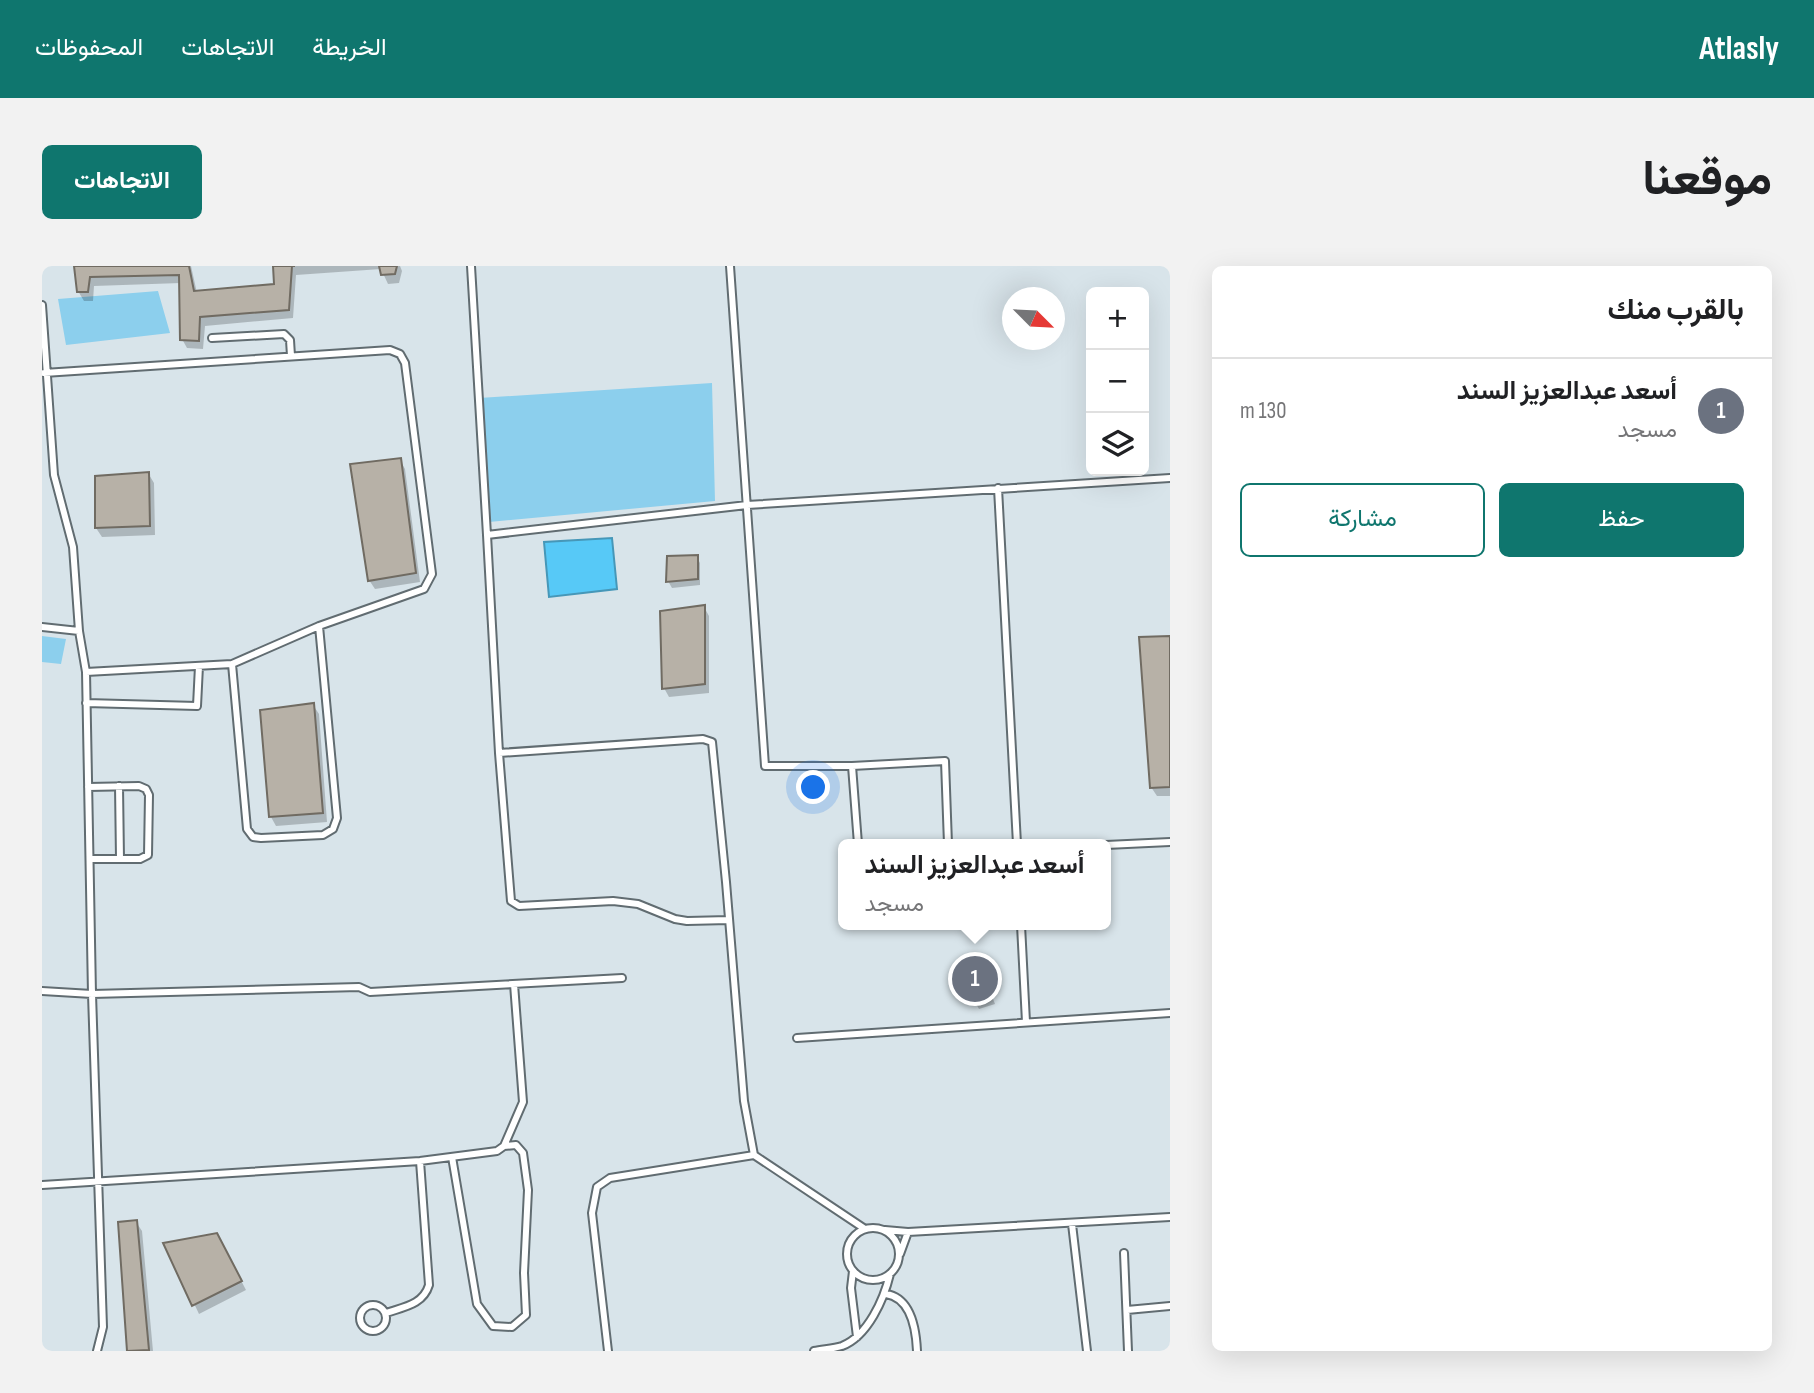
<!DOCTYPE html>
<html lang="ar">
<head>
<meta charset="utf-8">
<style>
	body { margin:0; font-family:"Sofia Sans Condensed",Vazirmatn,sans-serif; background:#f2f2f2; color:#202124; direction:rtl }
	.controls { position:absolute; right:21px; top:21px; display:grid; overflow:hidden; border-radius:10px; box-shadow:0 7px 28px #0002 }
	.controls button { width:63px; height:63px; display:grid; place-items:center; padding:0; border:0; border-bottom:2px solid #e0e0e0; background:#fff; color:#202124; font:35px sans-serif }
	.compass { position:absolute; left:960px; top:21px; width:63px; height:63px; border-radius:50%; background:#fff; box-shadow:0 7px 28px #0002; rotate:114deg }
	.you { position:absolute; left:772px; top:522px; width:24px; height:24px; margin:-18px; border:5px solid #fff; border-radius:50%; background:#1a73e8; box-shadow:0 0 0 10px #1a73e833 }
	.badge { display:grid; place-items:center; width:46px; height:46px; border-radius:50%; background:#0f766e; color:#fff; font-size:23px; font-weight:700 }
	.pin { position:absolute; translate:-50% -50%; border:4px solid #fff; box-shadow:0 2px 7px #0006 }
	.popup { position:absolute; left:796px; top:573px; width:273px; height:91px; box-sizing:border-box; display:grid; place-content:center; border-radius:10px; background:#fff; filter:drop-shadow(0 2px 5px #0005); font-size:23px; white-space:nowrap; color:#757577 }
	.popup b { font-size:26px; color:#202124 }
	.popup::after { content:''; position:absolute; left:50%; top:100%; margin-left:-14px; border:14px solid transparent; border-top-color:#fff }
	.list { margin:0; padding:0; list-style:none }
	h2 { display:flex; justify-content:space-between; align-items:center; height:91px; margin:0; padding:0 28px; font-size:30px }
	h2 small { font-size:23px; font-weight:400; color:#757577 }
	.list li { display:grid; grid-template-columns:46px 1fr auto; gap:21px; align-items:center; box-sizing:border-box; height:105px; padding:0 28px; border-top:2px solid #e0e0e0 }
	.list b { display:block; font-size:26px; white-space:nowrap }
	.list p { margin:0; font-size:23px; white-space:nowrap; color:#757577 }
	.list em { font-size:23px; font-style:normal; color:#757577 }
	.actions { display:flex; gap:14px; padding:21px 28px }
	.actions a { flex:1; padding:16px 0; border:2px solid #0f766e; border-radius:10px; text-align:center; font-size:24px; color:#0f766e }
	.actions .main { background:#0f766e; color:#fff }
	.icon { flex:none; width:38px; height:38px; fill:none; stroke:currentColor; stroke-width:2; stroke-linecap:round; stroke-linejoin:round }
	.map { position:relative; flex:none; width:1128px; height:1085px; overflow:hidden; direction:ltr; border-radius:10px }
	header { display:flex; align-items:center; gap:42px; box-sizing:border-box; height:98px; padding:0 35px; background:#0f766e; color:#fff }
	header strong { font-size:33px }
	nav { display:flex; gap:38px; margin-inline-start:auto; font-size:24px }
	.intro { display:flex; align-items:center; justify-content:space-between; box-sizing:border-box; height:168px; padding:0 42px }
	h1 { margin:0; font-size:49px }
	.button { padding:18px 32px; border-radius:10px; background:#0f766e; color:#fff; font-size:24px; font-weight:700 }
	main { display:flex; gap:42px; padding:0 42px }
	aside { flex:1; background:#fff; border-radius:10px; box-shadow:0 7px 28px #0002 }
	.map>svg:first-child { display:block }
	.green { fill:#8ccfed }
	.water { fill:#57c9f7; stroke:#4697b8; stroke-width:2 }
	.shadow { fill:#0003 }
	.building { fill:#b7b1a7; stroke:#706b62; stroke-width:2 }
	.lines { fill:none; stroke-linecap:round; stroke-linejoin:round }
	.service-casing { stroke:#616c71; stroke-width:10 }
	.service { stroke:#fff; stroke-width:6 }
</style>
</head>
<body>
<header>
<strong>Atlasly</strong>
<nav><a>الخريطة</a><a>الاتجاهات</a><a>المحفوظات</a></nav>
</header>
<div class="intro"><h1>موقعنا</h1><a class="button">الاتجاهات</a></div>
<main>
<aside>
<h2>بالقرب منك<small></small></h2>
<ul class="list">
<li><span class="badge" style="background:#6b7280">1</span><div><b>أسعد عبدالعزيز السند</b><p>مسجد</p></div><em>130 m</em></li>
</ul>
<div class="actions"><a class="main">حفظ</a><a>مشاركة</a></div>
</aside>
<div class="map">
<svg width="1128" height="1085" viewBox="0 0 1128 1085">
	<rect width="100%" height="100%" fill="#d8e4ea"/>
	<path class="green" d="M 116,25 L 128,67 L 24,79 L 16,33 Z
		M 670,117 L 673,235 L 447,256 L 437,132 Z
		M 0,370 L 24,373 L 19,398 L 0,396 Z"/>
	<path class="water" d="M 570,272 L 575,323 L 507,331 L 502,276 Z"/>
	<path class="shadow" d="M 34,0 L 149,0 L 155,27 L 234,19 L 233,0 L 358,0 L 360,5 L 357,17 L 346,18 L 339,3 L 254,9 L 251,52 L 163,60 L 161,83 L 145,82 L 140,73 L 139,17 L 52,20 L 51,35 L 42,35 L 36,25 Z
		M 358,194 L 363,203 L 378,316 L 333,323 L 327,314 Z
		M 106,207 L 112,217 L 113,269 L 60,271 L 54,262 Z
		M 655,291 L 658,297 L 658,319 L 630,322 L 626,315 Z
		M 662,341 L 667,350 L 667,427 L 627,431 L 622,422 Z
		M 1099,372 L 1128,372 L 1128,530 L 1115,530 L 1109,521 Z
		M 271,439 L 277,448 L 285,556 L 234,560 L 229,551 Z
		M 937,697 L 953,738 L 937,743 L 932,734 L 932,699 Z
		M 94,956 L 100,965 L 111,1085 L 87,1085 L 77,958 Z
		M 124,978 L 180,978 L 204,1024 L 157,1048 Z"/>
	<path class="building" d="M 32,0 L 147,0 L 152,25 L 232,18 L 231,0 L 253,0 L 250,0 L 247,44 L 158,51 L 157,75 L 138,74 L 137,9 L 48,11 L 46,26 L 35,26 Z
		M 337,0 L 355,0 L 353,8 L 339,9 Z
		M 359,192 L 374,307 L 326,315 L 308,198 Z
		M 107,206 L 108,260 L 53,262 L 53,210 Z
		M 656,289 L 656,313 L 624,316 L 625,290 Z
		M 663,339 L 663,418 L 620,423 L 618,345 Z
		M 1128,370 L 1128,521 L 1108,522 L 1097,371 Z
		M 272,437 L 281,547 L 227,551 L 218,444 Z
		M 929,690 L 931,697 L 937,695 L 949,729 L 931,735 L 916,696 Z
		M 95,954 L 107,1084 L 85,1085 L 76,956 Z
		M 175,967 L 200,1015 L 150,1040 L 121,977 Z"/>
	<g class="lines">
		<g class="service-casing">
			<path id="service" d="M 429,0 L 445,269
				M 688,0 L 723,500 L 810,500 L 903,495 L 906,578
				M 0,39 L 12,209 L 31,281 L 37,365 L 44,406 L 50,728 L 61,1061 L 55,1085
				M 170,72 L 242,68 L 248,74 L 249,90
				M 2,107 L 348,84 L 358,88 L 363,97 L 390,308 L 382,323 L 277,360 L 190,398 L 44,406
				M 956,222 L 975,578
				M 0,361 L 37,365
				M 190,398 L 205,563 L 211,571 L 219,572 L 281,569 L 291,563 L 295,552 L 277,360
				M 44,437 L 155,440 L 157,400
				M 457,487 L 661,473 L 670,476 L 684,616 L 702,835 L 712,889
				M 810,500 L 816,578
				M 77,520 L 78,593
				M 46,521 L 97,520 L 104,523 L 107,529 L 106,589 L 98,593 L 48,593
				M 1064,579 L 1128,576
				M 687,654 L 645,655 L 633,653 L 596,638 L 571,635 L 477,640 L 469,635 L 457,487 L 445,269 L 705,239 L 1128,212
				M 979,659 L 984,756
				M 0,725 L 50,728 L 317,721 L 328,726 L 580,712
				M 755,772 L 1128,747
				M 410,891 L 435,1038 L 451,1060 L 470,1061 L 484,1049 L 482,1007 L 486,924 L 481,887 L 474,879 L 462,880
				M 0,919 L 378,895 L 455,885 L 462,880 L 481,836 L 472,718
				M 1030,958 L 1045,1085
				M805 988a26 26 0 1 1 52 0a26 26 0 1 1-52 0Z
				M 843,964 L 866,966 L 1128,951
				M 1082,987 L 1086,1085
				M 858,988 L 866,966
				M 811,1005 L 809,1022 L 815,1071
				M 844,1028 C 869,1032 874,1062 875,1085
				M318 1052a13 13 0 1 1 26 0a13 13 0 1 1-26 0Z
				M 1085,1044 L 1128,1040
				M 344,1047 C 361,1041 381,1039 387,1019 L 378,895
				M 566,1085 L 550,947 L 555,921 L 568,912 L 712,889 L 823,963
				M 772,1085 C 781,1083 791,1083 800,1080 C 826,1070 842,1033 848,1008"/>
		</g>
		<use href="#service" class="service"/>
	</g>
</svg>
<div class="controls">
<button>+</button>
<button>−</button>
<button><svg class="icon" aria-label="layers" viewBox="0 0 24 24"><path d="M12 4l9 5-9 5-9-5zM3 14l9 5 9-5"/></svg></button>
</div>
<svg class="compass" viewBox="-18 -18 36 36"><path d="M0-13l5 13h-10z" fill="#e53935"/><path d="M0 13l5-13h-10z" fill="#757577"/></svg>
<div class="you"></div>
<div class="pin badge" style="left:933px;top:713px;background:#6b7280">1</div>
<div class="popup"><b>أسعد عبدالعزيز السند</b>مسجد</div>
</div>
</main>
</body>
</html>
